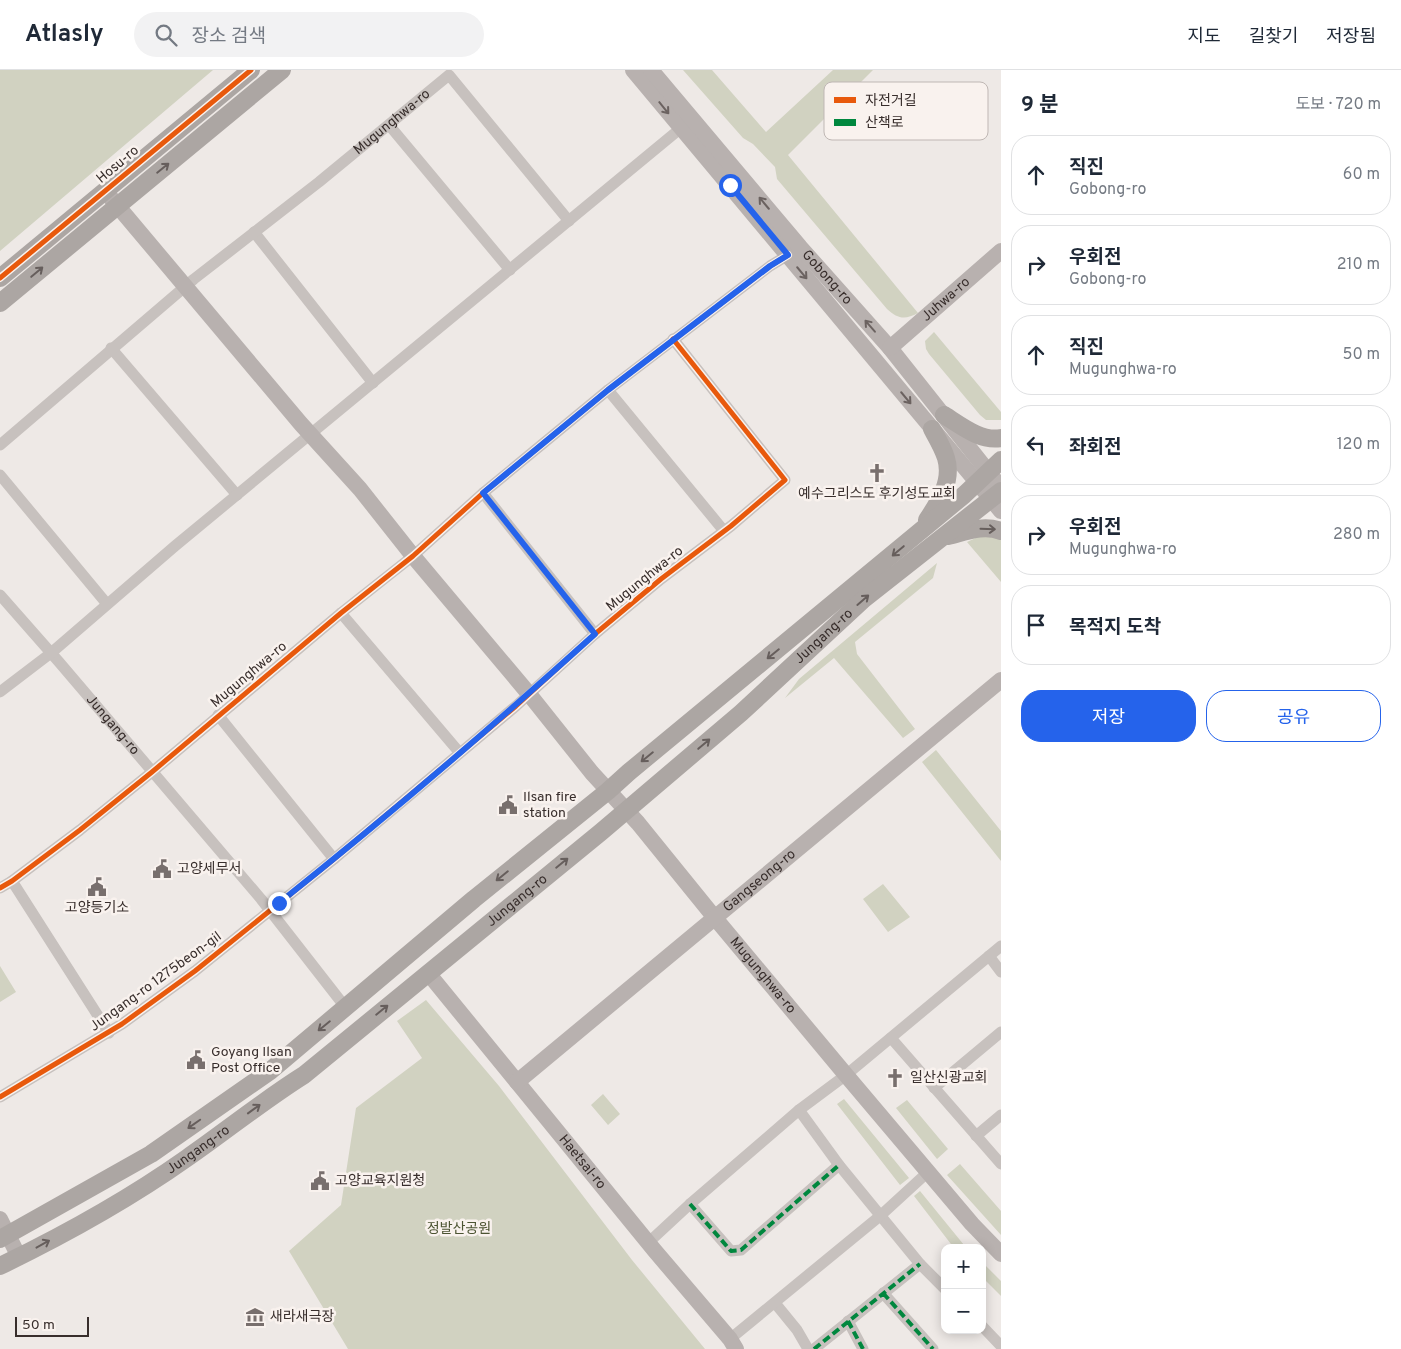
<!DOCTYPE html>
<html lang="ko">
<head>
<meta charset="utf-8">
<style>
	body { margin:0; font-family:Overpass,"Noto Sans KR",sans-serif; background:#f2f2f3; color:#1f2937 }
	.controls { position:absolute; right:15px; bottom:15px; display:grid; overflow:hidden; border-radius:10px; box-shadow:0 2px 12px #0003 }
	.controls button { width:45px; height:45px; display:grid; place-items:center; padding:0; border:0; border-bottom:1px solid #e0e1e3; background:#fff; color:#1f2937; font:25px sans-serif }
	.scale { position:absolute; left:15px; bottom:12px; width:74px; box-sizing:border-box; padding-left:5px; border:2px solid #382e2c; border-top:0; font-size:14px; line-height:18px; white-space:nowrap; color:#382e2c; -webkit-text-stroke:4px #f9f2ee; paint-order:stroke }
	.stop { position:absolute; width:15px; height:15px; margin:-11px; border:4px solid #2563eb; border-radius:50%; background:#fff }
	.stop.end { background:#2563eb; border-color:#fff; box-shadow:0 1px 5px #0008 }
	.list { margin:0; padding:0; list-style:none }
	h2 { display:flex; justify-content:space-between; align-items:center; height:65px; margin:0; padding:0 20px; font-size:21px }
	h2 small { font-size:16px; font-weight:400; color:#747a83 }
	.list li { display:grid; grid-template-columns:32px 1fr auto; gap:15px; align-items:center; box-sizing:border-box; height:80px; margin:0 10px 10px; padding:0 10px; border:1px solid #e0e1e3; border-radius:20px }
	.list b { display:block; font-size:19px; white-space:nowrap }
	.list p { margin:0; font-size:16px; white-space:nowrap; color:#747a83 }
	.list em { font-size:16px; font-style:normal; color:#747a83 }
	.actions { display:flex; gap:10px; padding:15px 20px }
	.actions a { flex:1; padding:11px 0; border:1px solid #2563eb; border-radius:20px; text-align:center; font-size:18px; color:#2563eb }
	.actions .main { background:#2563eb; color:#fff }
	.icon { flex:none; width:28px; height:28px; fill:none; stroke:currentColor; stroke-width:2; stroke-linecap:round; stroke-linejoin:round }
	.map { position:relative; flex:none; width:1001px; height:1279px; overflow:hidden }
	header { display:flex; align-items:center; gap:30px; box-sizing:border-box; height:70px; padding:0 25px; background:#fff; border-bottom:1px solid #e0e1e3 }
	header strong { font-size:24px }
	nav { display:flex; gap:28px; margin-inline-start:auto; font-size:18px }
	.search { width:350px; height:45px; background:#f2f2f3; display:flex; align-items:center; gap:12px; box-sizing:border-box; padding:0 18px; border-radius:28px; color:#747a83; font-size:19px }
	main { display:flex }
	aside { flex:1; background:#fff }
	.map>svg:first-child { display:block }
	.green { fill:#d1d2c1 }
	.lines { fill:none; stroke-linecap:round; stroke-linejoin:round }
	.street { stroke:#c7c1be; stroke-width:11 }
	.secondary { stroke:#b8b1af; stroke-width:16 }
	.primary { stroke:#aca6a3; stroke-width:18 }
	.quiet { stroke:#00873e; stroke-width:4; stroke-dasharray:8 4; stroke-linecap:butt }
	.cycleway-casing { stroke:#f9f2ee; stroke-width:8 }
	.cycleway { stroke:#e8590c; stroke-width:5 }
	.oneway { stroke:#6b6260 }
	.oneway2 { stroke:#665e5c }
	.route { stroke:#2563eb; stroke-width:6 }
	.labels { text-anchor:middle; dominant-baseline:central; stroke-width:5; stroke-linejoin:round; paint-order:stroke }
	.street-label { font-size:14px; fill:#382e2c; stroke:#f9f2ee }
	.poi-label { font-size:14px; fill:#382e2c; stroke:#f9f2ee; text-anchor:start }
	.park-label { font-size:14px; fill:#4c5432; stroke:#f9f2ee }
	.key { fill:#f9f2ee; stroke:#bfb7b4; stroke-width:1 }
	.key-label { font-size:14px; fill:#382e2c }
</style>
</head>
<body>
<header>
<strong>Atlasly</strong>
<div class="search"><svg class="icon" aria-label="search" viewBox="0 0 24 24"><circle cx="10" cy="10" r="6"/><path d="M15 15l6 6"/></svg>장소 검색</div>
<nav><a>지도</a><a>길찾기</a><a>저장됨</a></nav>
</header>
<main>
<div class="map">
<svg width="1001" height="1279" viewBox="0 0 1001 1279">
	<rect width="100%" height="100%" fill="#eee9e6"/>
	<path class="green" d="M 0,0 L 213,0 L 0,181 Z
		M 683,0 L 712,0 L 766,62 L 833,0 L 873,0 L 788,85 L 918,243 C 905,250 898,249 887,239 L 777,109 L 775,97 L 753,74 L 743,68 Z
		M 934,262 L 1001,342 L 1001,350 L 986,350 L 980,345 L 929,284 L 926,279 L 925,271 Z
		M 982,465 L 1001,469 L 1001,512 L 967,472 Z
		M 937,493 L 933,508 L 855,572 L 857,584 L 915,659 L 903,668 L 834,588 L 785,628 L 799,609 Z
		M 936,680 L 1001,761 L 1001,791 L 922,692 Z
		M 883,814 L 910,847 L 888,862 L 863,829 Z
		M 0,896 L 16,922 L 0,932 Z
		M 426,930 L 499,1016 L 632,1190 L 705,1279 L 348,1279 L 289,1181 L 341,1135 L 356,1038 L 422,988 L 397,951 Z
		M 603,1024 L 620,1044 L 608,1055 L 591,1035 Z
		M 844,1029 L 909,1108 L 900,1115 L 837,1034 Z
		M 907,1030 L 948,1079 L 937,1089 L 896,1038 Z
		M 960,1094 L 1001,1141 L 1001,1165 L 947,1105 Z
		M 920,1121 L 964,1175 L 967,1178 L 954,1178 L 914,1126 Z
		M 982,1192 L 1001,1211 L 1001,1226 L 982,1207 Z"/>
	<g class="lines">
		<g class="street">
			<path d="M 389,55 L 510,200"/>
			<path d="M 254,162 L 373,313"/>
			<path d="M 111,278 L 237,425"/>
			<path d="M 608,320 L 724,461"/>
			<path id="s1" d="M 0,375 L 194,209 L 319,112 L 449,5 L 569,151"/>
			<path d="M 0,405 L 107,534"/>
			<path d="M 483,423 L 595,564"/>
			<path id="s2" d="M 0,525 L 59,592 L 261,829 L 346,938"/>
			<path d="M 341,543 L 459,682"/>
			<path d="M 0,622 L 51,583 L 175,476 L 681,58"/>
			<path d="M 218,645 L 334,789"/>
			<path d="M 12,811 L 109,963"/>
			<path d="M 0,818 L 12,811 L 80,760 L 152,702 L 341,543 L 413,486 L 483,423 L 608,320 L 770,196 L 788,185"/>
			<path d="M 989,886 L 1001,902"/>
			<path d="M 891,968 L 1001,1094"/>
			<path d="M 934,1018 L 1001,962"/>
			<path d="M 0,1027 L 122,954 L 195,901 L 334,789 L 516,636 L 595,564 L 661,509 L 731,456 L 785,410 L 673,269"/>
			<path d="M 799,1040 L 839,1095 L 920,1194 L 945,1219"/>
			<path d="M 976,1066 L 1001,1045"/>
			<path d="M 690,1134 L 731,1181 L 741,1180 L 839,1095"/>
			<path d="M 649,1172 L 690,1134 L 799,1040 L 846,1005 L 1001,876"/>
			<path d="M 883,1223 L 933,1279"/>
			<path d="M 775,1233 L 797,1260 L 808,1279"/>
			<path d="M 848,1251 L 863,1279"/>
			<path d="M 982,1256 L 1001,1276"/>
			<path d="M 730,1269 L 880,1146 L 928,1102"/>
			<path d="M 814,1279 L 920,1194"/>
		</g>
		<g class="secondary">
			<path d="M 633,0 L 1001,441"/>
			<path id="s3" d="M 651,0 L 800,177 L 890,278 L 1001,418"/>
			<path id="s4" d="M 105,121 L 301,354 L 360,419 L 413,486 L 529,624 L 592,703 L 638,753 L 715,848 L 846,1005 L 972,1154 L 1001,1184"/>
			<path id="s5" d="M 890,278 L 1001,181"/>
			<path id="s6" d="M 428,903 L 655,1181 L 730,1269 L 736,1279"/>
			<path id="s7" d="M 517,1012 L 1001,610"/>
			<path d="M 0,1149 L 19,1187"/>
		</g>
		<g class="primary">
			<path d="M 0,208 L 251,0"/>
			<path d="M 0,233 L 282,0"/>
			<path d="M 944,345 C 960,355 981,372 1001,368"/>
			<path d="M 927,450 C 939,432 953,411 946,388 C 943,378 937,368 932,359"/>
			<path d="M 948,466 C 965,462 983,454 1001,461"/>
			<path d="M 0,1169 L 151,1084 L 270,1001 L 474,829 L 608,721 L 629,702 L 964,425 L 1001,390"/>
			<path id="s8" d="M 0,1196 C 64,1165 129,1129 187,1088 C 226,1061 264,1030 304,1005 L 601,762 L 741,643 L 864,529 L 1001,421"/>
		</g>
		<path class="quiet" d="M 690,1134 L 731,1181 L 741,1180 L 839,1095
			M 883,1223 L 933,1279
			M 848,1251 L 863,1279
			M 814,1279 L 920,1194"/>
		<g class="cycleway-casing">
			<path id="cycleway" d="M 0,208 L 251,0
				M 0,818 L 12,811 L 80,760 L 152,702 L 341,543 L 413,486 L 483,423 L 608,320 L 770,196 L 788,185
				M 0,1027 L 122,954 L 195,901 L 334,789 L 516,636 L 595,564 L 661,509 L 731,456 L 785,410 L 673,269"/>
		</g>
		<use href="#cycleway" class="cycleway"/>
	</g>
	<defs><path id="oneway-shaft" d="M-6 0H5M1.5-3L5.5 0L1.5 3" fill="none" stroke-width="1.6" stroke-linecap="round" stroke-linejoin="round" transform="scale(1.25)"/></defs>
	<g class="oneway">
		<use href="#oneway-shaft" transform="translate(664 38) rotate(51)"/>
		<use href="#oneway-shaft" transform="translate(764 133) rotate(-130)"/>
		<use href="#oneway-shaft" transform="translate(802 203) rotate(50)"/>
		<use href="#oneway-shaft" transform="translate(870 256) rotate(-131)"/>
		<use href="#oneway-shaft" transform="translate(906 328) rotate(50)"/>
	</g>
	<g class="oneway2">
		<use href="#oneway-shaft" transform="translate(163 98) rotate(-39)"/>
		<use href="#oneway-shaft" transform="translate(37 202) rotate(-40)"/>
		<use href="#oneway-shaft" transform="translate(988 459) rotate(2)"/>
		<use href="#oneway-shaft" transform="translate(898 481) rotate(140)"/>
		<use href="#oneway-shaft" transform="translate(863 530) rotate(-41)"/>
		<use href="#oneway-shaft" transform="translate(773 584) rotate(141)"/>
		<use href="#oneway-shaft" transform="translate(704 674) rotate(-40)"/>
		<use href="#oneway-shaft" transform="translate(647 687) rotate(141)"/>
		<use href="#oneway-shaft" transform="translate(562 793) rotate(-39)"/>
		<use href="#oneway-shaft" transform="translate(502 806) rotate(141)"/>
		<use href="#oneway-shaft" transform="translate(382 940) rotate(-39)"/>
		<use href="#oneway-shaft" transform="translate(324 956) rotate(141)"/>
		<use href="#oneway-shaft" transform="translate(254 1039) rotate(-36)"/>
		<use href="#oneway-shaft" transform="translate(194 1054) rotate(145)"/>
		<use href="#oneway-shaft" transform="translate(43 1174) rotate(-29)"/>
	</g>
	<g class="lines">
		<path class="route" d="M 279,833 C 387,747 492,657 595,564 L 483,423 L 608,320 L 770,196 L 788,185 L 730,115"/>
	</g>
	<defs>
		<g id="church-bare" transform="scale(1.5)"><path d="M-1.2-6h2.4v3.5h3.3v2.4h-3.3V6h-2.4V-.1h-3.3v-2.4h3.3Z" fill="#786f6d" stroke="#f9f2ee" stroke-width="2.5" paint-order="stroke"/></g>
		<g id="civic-bare" transform="scale(1.5)"><path d="M-.6-6.5H3V-4.5H.6V-3L4-1V1h2V6H-6V1h2V-1L-.6-3ZM-1.2 2.5V6h2.4V2.5Z" fill="#786f6d" stroke="#f9f2ee" stroke-width="2.5" paint-order="stroke"/></g>
		<g id="museum-bare" transform="scale(1.5)"><path d="M0-6L6-3V-2H-6V-3ZM-5-1h2V3h-2ZM-1-1h2V3h-2ZM3-1h2V3H3ZM-6 4H6V6H-6Z" fill="#786f6d" stroke="#f9f2ee" stroke-width="2.5" paint-order="stroke"/></g>
	</defs>
	<g fill-rule="evenodd">
		<use href="#church-bare" x="877" y="403"/>
		<use href="#civic-bare" x="508" y="735"/>
		<use href="#civic-bare" x="162" y="799"/>
		<use href="#civic-bare" x="97" y="817"/>
		<use href="#civic-bare" x="196" y="990"/>
		<use href="#church-bare" x="895" y="1008"/>
		<use href="#civic-bare" x="320" y="1111"/>
		<use href="#museum-bare" x="255" y="1247"/>
	</g>
	<g class="labels">
		<g class="street-label">
			<text stroke="none"><textPath href="#s1" startOffset="508">Mugunghwa-ro</textPath></text>
			<text transform="translate(118 95) rotate(-40)">Hosu-ro</text>
			<text stroke="none"><textPath href="#s3" startOffset="272">Gobong-ro</textPath></text>
			<text stroke="none"><textPath href="#s5" startOffset="74">Juhwa-ro</textPath></text>
			<text transform="translate(645 509) rotate(-39)">Mugunghwa-ro</text>
			<text stroke="none"><textPath href="#s8" startOffset="1040">Jungang-ro</textPath></text>
			<text transform="translate(249 605) rotate(-40)">Mugunghwa-ro</text>
			<text stroke="none"><textPath href="#s2" startOffset="172">Jungang-ro</textPath></text>
			<text stroke="none"><textPath href="#s7" startOffset="315">Gangseong-ro</textPath></text>
			<text stroke="none"><textPath href="#s8" startOffset="635">Jungang-ro</textPath></text>
			<text stroke="none"><textPath href="#s4" startOffset="1024">Mugunghwa-ro</textPath></text>
			<text transform="translate(156 912) rotate(-36)">Jungang-ro 1275beon-gil</text>
			<text stroke="none"><textPath href="#s8" startOffset="230">Jungang-ro</textPath></text>
			<text stroke="none"><textPath href="#s6" startOffset="244">Haetsal-ro</textPath></text>
		</g>
		<g class="poi-label">
			<text x="877" y="424" text-anchor="middle">예수그리스도 후기성도교회</text>
			<text x="523" y="727">Ilsan fire<tspan x="523" dy="16">station</tspan></text>
			<text x="177" y="799">고양세무서</text>
			<text x="97" y="838" text-anchor="middle">고양등기소</text>
			<text x="211" y="982">Goyang Ilsan<tspan x="211" dy="16">Post Office</tspan></text>
			<text x="910" y="1008">일산신광교회</text>
			<text x="335" y="1111">고양교육지원청</text>
			<text x="270" y="1247">새라새극장</text>
		</g>
		<g class="park-label">
			<text x="459" y="1159">정발산공원</text>
		</g>
	</g>
	<rect x="824" y="12" width="164" height="58" rx="8" class="key"/>
	<rect x="834" y="27" width="22" height="6" fill="#e8590c"/>
	<rect x="834" y="49" width="22" height="7" fill="#00873e"/>
	<g class="key-label">
		<text x="865" y="35">자전거길</text>
		<text x="865" y="57">산책로</text>
	</g>
</svg>
<div class="controls">
<button>+</button>
<button>−</button>
</div>
<div class="scale">50 m</div>
<div class="stop" style="left:730px;top:115px"></div>
<div class="stop end" style="left:279px;top:833px"></div>
</div>
<aside>
<h2>9 분<small>도보 · 720 m</small></h2>
<ul class="list">
<li><svg class="icon" aria-label="ahead" viewBox="0 0 24 24"><path d="M12 20V5M6 11l6-6 6 6"/></svg><div><b>직진</b><p>Gobong-ro</p></div><em>60 m</em></li>
<li><svg class="icon" aria-label="right" viewBox="0 0 24 24"><path d="M7 20v-9h11M14 6l5 5-5 5"/></svg><div><b>우회전</b><p>Gobong-ro</p></div><em>210 m</em></li>
<li><svg class="icon" aria-label="ahead" viewBox="0 0 24 24"><path d="M12 20V5M6 11l6-6 6 6"/></svg><div><b>직진</b><p>Mugunghwa-ro</p></div><em>50 m</em></li>
<li><svg class="icon" aria-label="left" viewBox="0 0 24 24"><path d="M17 20v-9H6M10 6l-5 5 5 5"/></svg><div><b>좌회전</b></div><em>120 m</em></li>
<li><svg class="icon" aria-label="right" viewBox="0 0 24 24"><path d="M7 20v-9h11M14 6l5 5-5 5"/></svg><div><b>우회전</b><p>Mugunghwa-ro</p></div><em>280 m</em></li>
<li><svg class="icon" aria-label="arrive" viewBox="0 0 24 24"><path d="M6 21V4h12l-3 4 3 4H6"/></svg><div><b>목적지 도착</b></div></li>
</ul>
<div class="actions"><a class="main">저장</a><a>공유</a></div>
</aside>
</main>
</body>
</html>
